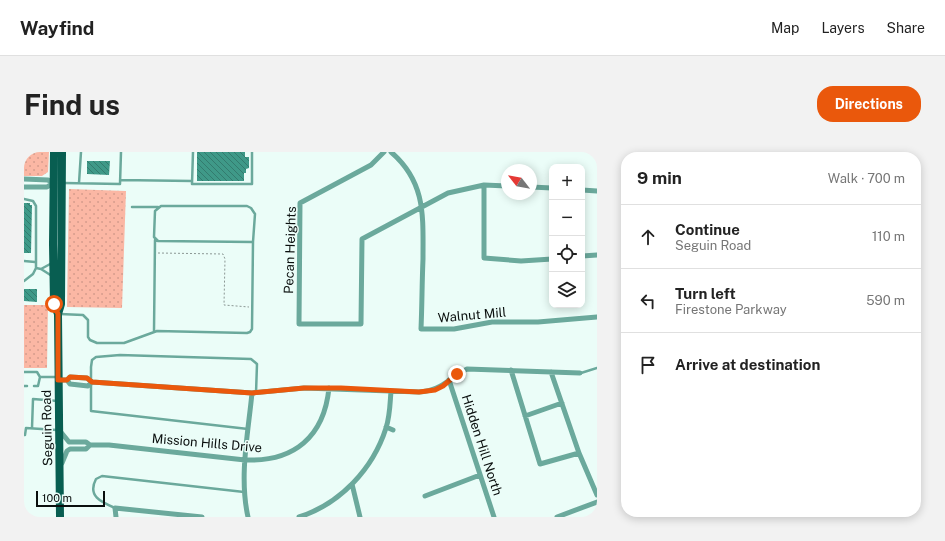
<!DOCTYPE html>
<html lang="en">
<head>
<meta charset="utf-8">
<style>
	body { margin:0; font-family:"Public Sans",sans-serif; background:#f2f2f2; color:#222 }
	.controls { position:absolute; right:12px; top:12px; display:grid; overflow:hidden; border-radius:8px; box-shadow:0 2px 10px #0003 }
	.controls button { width:36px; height:36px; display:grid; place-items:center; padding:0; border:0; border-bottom:1px solid #e0e0e0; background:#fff; color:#222; font:20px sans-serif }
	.compass { position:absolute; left:477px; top:12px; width:36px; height:36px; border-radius:50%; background:#fff; box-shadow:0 2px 10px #0003; rotate:301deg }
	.scale { position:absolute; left:12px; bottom:10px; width:69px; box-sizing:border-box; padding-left:4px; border:2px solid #0a0f0e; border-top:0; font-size:11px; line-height:14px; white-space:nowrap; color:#0a0f0e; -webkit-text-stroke:3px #ebfdf8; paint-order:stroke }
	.stop { position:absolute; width:12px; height:12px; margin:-9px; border:3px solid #ea580c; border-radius:50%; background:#fff }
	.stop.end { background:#ea580c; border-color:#fff; box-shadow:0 1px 4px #0008 }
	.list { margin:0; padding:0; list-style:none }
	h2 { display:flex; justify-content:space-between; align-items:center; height:52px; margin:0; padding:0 16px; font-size:17px }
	h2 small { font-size:13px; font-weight:400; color:#767676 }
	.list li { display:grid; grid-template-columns:26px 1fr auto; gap:12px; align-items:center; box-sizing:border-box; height:64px; padding:0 16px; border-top:1px solid #e0e0e0 }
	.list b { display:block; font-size:15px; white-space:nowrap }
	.list p { margin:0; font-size:13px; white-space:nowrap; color:#767676 }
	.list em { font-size:13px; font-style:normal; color:#767676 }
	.icon { flex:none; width:22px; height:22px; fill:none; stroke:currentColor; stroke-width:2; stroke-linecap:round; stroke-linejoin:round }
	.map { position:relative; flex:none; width:573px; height:365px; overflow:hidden; border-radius:16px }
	header { display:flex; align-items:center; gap:24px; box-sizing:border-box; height:56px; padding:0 20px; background:#fff; border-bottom:1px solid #e0e0e0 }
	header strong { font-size:19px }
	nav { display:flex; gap:22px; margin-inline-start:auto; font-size:14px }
	.intro { display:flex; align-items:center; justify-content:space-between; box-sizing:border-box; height:96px; padding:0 24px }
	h1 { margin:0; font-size:28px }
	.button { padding:10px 18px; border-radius:16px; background:#ea580c; color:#fff; font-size:14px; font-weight:700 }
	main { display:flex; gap:24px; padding:0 24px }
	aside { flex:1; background:#fff; border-radius:16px; box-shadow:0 2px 10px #0003 }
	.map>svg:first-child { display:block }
	.grass { fill:url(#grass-dots) }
	.building { fill:url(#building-back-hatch) }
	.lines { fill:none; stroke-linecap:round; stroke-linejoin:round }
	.path { stroke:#8b9794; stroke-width:1; stroke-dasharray:2 2; stroke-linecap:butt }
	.lane { stroke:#6ba99c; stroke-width:2.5 }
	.street { stroke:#6ba99c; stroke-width:5 }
	.primary { stroke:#085e51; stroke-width:8 }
	.route { stroke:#ea580c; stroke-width:5 }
	.labels { text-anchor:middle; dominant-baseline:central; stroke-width:3; stroke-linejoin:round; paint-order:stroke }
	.street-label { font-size:13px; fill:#0a0f0e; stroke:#ebfdf8 }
</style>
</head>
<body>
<header>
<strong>Wayfind</strong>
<nav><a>Map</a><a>Layers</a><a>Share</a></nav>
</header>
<div class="intro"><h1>Find us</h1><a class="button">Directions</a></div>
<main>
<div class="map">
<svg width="573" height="365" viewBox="0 0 573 365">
	<defs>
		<pattern id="grass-dots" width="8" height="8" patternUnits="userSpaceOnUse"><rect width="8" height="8" fill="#fbb7a4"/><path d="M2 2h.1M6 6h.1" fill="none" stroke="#d69c8c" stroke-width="1.8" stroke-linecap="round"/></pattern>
		<pattern id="building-back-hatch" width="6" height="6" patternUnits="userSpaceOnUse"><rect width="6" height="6" fill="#3f9988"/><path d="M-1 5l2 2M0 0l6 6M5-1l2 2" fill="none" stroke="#337b6e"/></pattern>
	</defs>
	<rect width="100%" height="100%" fill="#ebfdf8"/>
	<path class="grass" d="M 0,0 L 25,0 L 24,20 L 18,24 L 0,24 Z
		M 45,37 L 102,39 L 98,156 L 43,155 Z
		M 0,153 L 24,153 L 23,216 L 0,216 Z"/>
	<path class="building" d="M 173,0 L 221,0 L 221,5 L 225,5 L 225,16 L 222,17 L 222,21 L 220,21 L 220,29 L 173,29 Z
		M 63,9 L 86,9 L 85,23 L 63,22 Z
		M 0,51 L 6,51 L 6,53 L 8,53 L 7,101 L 0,101 Z
		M 0,137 L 13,137 L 13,150 L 0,149 Z"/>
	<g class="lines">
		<path class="path" d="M 134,101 L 199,102 L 201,107 L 200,153 L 225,155"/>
		<path class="lane" d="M 169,0 L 168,32 L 228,32 L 228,0
			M 96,28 L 168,29
			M 40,31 L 96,32 L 97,0
			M 55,31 L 57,0
			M 0,47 L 9,49 L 12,54 L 12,116
			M 108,55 L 134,55
			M 0,109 L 11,110
			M 17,117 L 28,124
			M 0,129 L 9,122 L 12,116 L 17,117 L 28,111
			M 36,162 L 59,163 L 64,168 L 64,185 L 66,188 L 73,191 L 100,191 L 133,179 L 223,181 L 226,180 L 228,177 L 229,90 L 231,62 L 227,56 L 223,54 L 137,54 L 131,59 L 130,85 L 134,89 L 229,90
			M 130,179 L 131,88
			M 0,220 L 13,220 L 16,225 L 33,225
			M 557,221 L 573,216
			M 0,234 L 3,234
			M 10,234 L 14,234 L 16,225
			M 8,276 L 9,247 L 34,249
			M 224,277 L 67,259 L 67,215 L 68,208 L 72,205 L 96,203 L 227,207 L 233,212 L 232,241
			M 0,283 L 1,283 L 2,276 L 33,278
			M 91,356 C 77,350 63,344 72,327 L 78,324 L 220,340"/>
		<path class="street" d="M 360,0 L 347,13 L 276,51 L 275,172 L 337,172 L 338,87 L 424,41 L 460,33 L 483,34
			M 367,0 C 402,30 399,64 399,107 C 398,130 398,154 397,177 L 430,177 L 468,170 L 514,170 L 573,165
			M 0,27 L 24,28 L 29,31 L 23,35 L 0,35
			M 460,33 L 460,106 L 497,109 L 528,107
			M 507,35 L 528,36
			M 558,38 L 573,39
			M 558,104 L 573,103
			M 487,218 L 516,312 L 555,301 L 527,220
			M 34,228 L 43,228 L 46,225 L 63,226 L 68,230 L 228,241 L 280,236 L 395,240 C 418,239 424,226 443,217 L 556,221
			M 43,228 L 46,232 L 64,234 L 68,230
			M 425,228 L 470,365
			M 501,264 L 538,251
			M 362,275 L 369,278
			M 36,279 L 45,290 L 62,290 L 66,293
			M 555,301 L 573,343
			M 38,311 L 43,299 L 46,297 L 62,297 L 66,293 L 85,293 L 221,308 C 270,310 300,285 305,236
			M 328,332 L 336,365
			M 401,344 L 456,323
			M 92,365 L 91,356 L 178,365
			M 224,365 C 215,325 224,282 228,241
			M 275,365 C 316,352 349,317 362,276 C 366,264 366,251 367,239
			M 533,365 L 573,350"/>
		<path class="primary" d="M 30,0 L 29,92 L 30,152 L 34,162
			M 36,365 L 34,162 L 37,152 L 38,0"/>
	</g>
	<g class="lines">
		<path class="route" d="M 30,152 L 34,162 L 34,228 L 43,228 L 46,225 L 63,226 L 68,230 L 228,241 L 280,236 L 317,236 L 395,240 L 411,238 L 419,234 L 433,222"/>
	</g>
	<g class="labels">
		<g class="street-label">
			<text transform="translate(266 98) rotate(-88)">Pecan Heights</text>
			<text transform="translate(448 163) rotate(-5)">Walnut Mill</text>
			<text transform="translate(23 276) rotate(-91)">Seguin Road</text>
			<text transform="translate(183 291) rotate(5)">Mission Hills Drive</text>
			<text transform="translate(458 293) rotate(72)">Hidden Hill North</text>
		</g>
	</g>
</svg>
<div class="controls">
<button>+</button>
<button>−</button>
<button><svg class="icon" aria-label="locate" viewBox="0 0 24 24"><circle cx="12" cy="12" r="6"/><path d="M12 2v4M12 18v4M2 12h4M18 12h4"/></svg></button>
<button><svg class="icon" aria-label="layers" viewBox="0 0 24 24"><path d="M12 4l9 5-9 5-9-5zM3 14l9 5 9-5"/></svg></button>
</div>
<svg class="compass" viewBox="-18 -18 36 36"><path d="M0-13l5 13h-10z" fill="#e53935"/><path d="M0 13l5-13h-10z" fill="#767676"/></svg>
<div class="scale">100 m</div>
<div class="stop" style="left:30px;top:152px"></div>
<div class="stop end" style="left:433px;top:222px"></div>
</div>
<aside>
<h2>9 min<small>Walk · 700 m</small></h2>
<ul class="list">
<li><svg class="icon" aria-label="ahead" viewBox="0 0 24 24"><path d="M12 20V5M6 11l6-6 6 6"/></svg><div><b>Continue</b><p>Seguin Road</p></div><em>110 m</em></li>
<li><svg class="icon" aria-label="left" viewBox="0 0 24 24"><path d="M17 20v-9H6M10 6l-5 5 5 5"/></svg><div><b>Turn left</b><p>Firestone Parkway</p></div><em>590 m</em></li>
<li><svg class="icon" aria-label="arrive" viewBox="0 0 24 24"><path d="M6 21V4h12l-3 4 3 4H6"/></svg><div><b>Arrive at destination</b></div></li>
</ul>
</aside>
</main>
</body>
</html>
